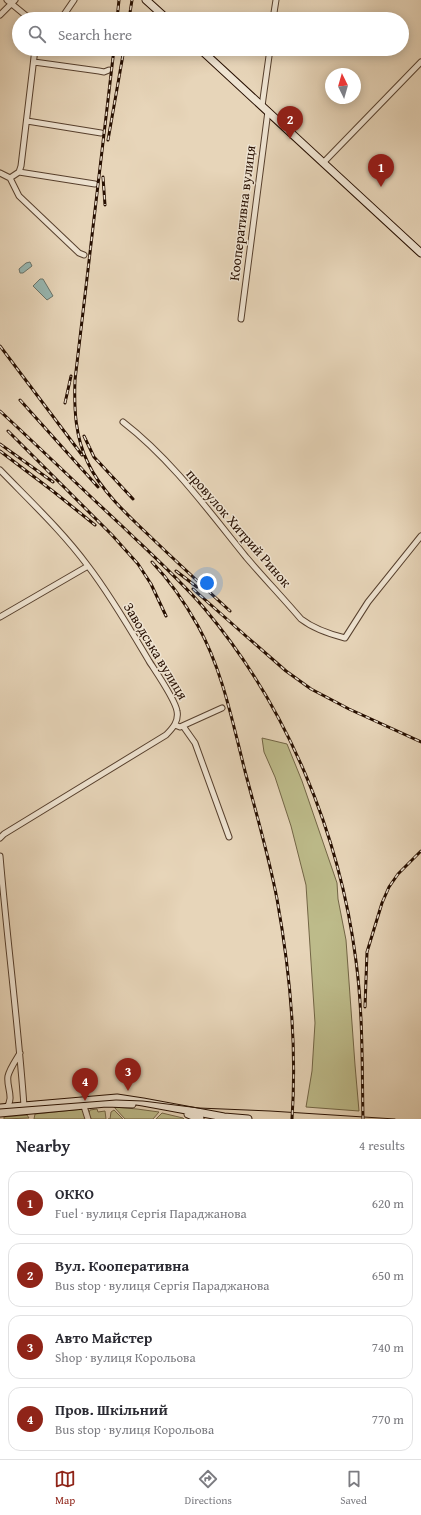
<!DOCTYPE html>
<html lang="en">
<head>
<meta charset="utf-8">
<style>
	body { margin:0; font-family:"Gentium Book Plus",serif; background:#f7f7f7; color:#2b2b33 }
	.compass { position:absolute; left:325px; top:68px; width:36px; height:36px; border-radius:50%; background:#fff; box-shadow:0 2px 10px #0003; rotate:355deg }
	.you { position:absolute; left:207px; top:583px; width:14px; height:14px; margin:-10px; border:3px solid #fff; border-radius:50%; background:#1a73e8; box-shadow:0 0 0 6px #1a73e833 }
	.badge { display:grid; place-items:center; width:26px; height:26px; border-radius:50%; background:#8f2418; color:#fff; font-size:13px; font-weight:700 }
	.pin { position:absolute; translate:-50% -33px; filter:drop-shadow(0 1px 2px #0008) }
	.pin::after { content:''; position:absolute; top:21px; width:14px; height:12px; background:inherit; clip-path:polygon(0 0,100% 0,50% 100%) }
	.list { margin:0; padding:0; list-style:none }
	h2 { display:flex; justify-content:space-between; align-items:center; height:52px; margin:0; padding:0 16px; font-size:17px }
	h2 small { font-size:13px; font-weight:400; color:#7c7c81 }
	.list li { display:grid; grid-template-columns:26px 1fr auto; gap:12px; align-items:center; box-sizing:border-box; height:64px; margin:0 8px 8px; padding:0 8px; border:1px solid #e1e1e2; border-radius:12px }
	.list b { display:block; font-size:15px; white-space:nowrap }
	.list p { margin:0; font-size:13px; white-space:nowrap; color:#7c7c81 }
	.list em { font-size:13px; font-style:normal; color:#7c7c81 }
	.icon { flex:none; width:22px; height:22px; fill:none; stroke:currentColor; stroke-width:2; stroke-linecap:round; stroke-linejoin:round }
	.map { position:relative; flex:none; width:421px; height:1119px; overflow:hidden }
	.search { position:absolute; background:#fff; box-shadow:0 2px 10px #0003; left:12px; right:12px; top:12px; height:44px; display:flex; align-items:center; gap:10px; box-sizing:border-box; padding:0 14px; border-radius:22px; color:#7c7c81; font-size:15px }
	.sheet { height:340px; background:#fff }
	nav { display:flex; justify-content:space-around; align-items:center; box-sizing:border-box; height:56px; border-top:1px solid #e1e1e2; background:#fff; font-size:11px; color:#7c7c81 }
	nav a { display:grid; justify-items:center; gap:2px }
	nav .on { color:#8f2418 }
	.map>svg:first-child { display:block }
	.green { fill:#bdbb8a; stroke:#726545 }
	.water { fill:#97b8b3; stroke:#6a746b }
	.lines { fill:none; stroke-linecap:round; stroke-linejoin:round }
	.street-casing { stroke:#57402e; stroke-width:7 }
	.secondary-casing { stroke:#270f00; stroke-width:9 }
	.street { stroke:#efe4d2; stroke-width:5 }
	.secondary { stroke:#efe4d2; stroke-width:7 }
	.tram { stroke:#270f00; stroke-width:1 }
	.rail-casing { stroke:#270f00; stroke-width:3 }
	.rail { stroke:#efe4d2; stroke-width:1.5; stroke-dasharray:4.5; stroke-linecap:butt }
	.labels { text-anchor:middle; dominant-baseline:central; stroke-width:3; stroke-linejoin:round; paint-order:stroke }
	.street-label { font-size:14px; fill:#270f00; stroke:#efe4d2 }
</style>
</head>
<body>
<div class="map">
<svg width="421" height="1119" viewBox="0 0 421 1119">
	<rect width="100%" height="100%" fill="#e7d5b9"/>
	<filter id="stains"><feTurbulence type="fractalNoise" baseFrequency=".005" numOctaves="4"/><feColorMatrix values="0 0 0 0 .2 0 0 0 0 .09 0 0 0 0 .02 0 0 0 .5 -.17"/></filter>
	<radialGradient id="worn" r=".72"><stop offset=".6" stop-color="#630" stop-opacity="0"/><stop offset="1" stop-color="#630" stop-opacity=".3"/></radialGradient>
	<path class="green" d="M 262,738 L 287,744 L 302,781 L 337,883 L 338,899 L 346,940 L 355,1065 L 359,1111 L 306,1107 L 312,1071 L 315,1023 L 306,885 L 291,826 L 275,777 L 264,752 Z
		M 114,1107 L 137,1109 L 159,1112 L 153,1119 L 125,1119 Z
		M 83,1109 L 87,1119 L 34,1119 L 35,1114 Z
		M 97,1109 L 98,1112 L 105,1111 L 106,1119 L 90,1119 L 89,1113 L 90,1110 Z
		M 114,1110 L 123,1119 L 108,1119 L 110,1119 L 111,1112 Z
		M 162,1113 L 183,1118 L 184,1119 L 156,1119 Z
		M 27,1115 L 29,1118 L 4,1119 L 4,1117 Z"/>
	<path class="water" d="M 30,262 L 32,266 L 23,273 L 20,273 L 19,269 L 26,263 Z
		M 40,279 L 43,279 L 53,296 L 47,300 L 33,286 Z"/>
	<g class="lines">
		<g class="street-casing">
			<path id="street" d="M 7,0 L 30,19
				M 0,15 L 15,0
				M 61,19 L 74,0
				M 273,19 L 276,0
				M 34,62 L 99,71 L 104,72 L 109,70
				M 262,106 L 270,49
				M 27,121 L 101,133
				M 323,163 L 421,62
				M 19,172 L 95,184
				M 0,173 L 10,178 L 19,196 L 79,253 L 84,255
				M 10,178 L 19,172 L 21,166 L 35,49
				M 241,319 L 268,111
				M 123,422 C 171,459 208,510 246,557 C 264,578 283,598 301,619 C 314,629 329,634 345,638 L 368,602 L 421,536
				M 0,470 C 30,501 62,531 88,566 C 111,596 130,629 149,661 C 156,672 175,699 177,711 C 179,721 173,728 166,735 L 4,834 L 0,838
				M 0,617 L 88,566
				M 175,725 L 180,727 L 222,708
				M 183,726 L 195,743 L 229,837
				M 0,856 C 7,939 18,1022 24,1106
				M 83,1103 L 88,1119
				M 6,1108 C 15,1098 6,1087 8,1076 C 10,1068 16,1060 20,1053"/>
		</g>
		<g class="secondary-casing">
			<path id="secondary" d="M 146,0 L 167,19
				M 200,49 L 421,253
				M 0,1108 L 117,1098 L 143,1102 L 224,1117 L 248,1119
				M 0,1113 L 106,1103 L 132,1104
				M 188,1114 L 200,1119"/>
		</g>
		<use href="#street" class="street"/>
		<use href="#secondary" class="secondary"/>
		<path class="tram" d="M 0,1109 L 116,1100 L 143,1101 L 199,1108 L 270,1111 L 395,1119"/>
		<g class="rail-casing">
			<path id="rail" d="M 117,19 L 119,0
				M 129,19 L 132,0
				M 114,49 L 75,380 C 74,408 75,437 88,463 C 102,493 133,520 157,543 C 181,566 206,589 230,611
				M 108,140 L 124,49
				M 103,177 L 105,205
				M 0,346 L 82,455
				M 20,400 L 98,487
				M 65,403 L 71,376
				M 0,411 C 41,449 81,488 122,526 C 150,553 179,579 204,608 C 287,706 340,834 356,961 C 363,1013 362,1066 363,1119
				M 8,431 L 112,535 L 138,564 L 151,584 L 166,616
				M 84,436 L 94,457 L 133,499
				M 0,444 L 53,482
				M 0,451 L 54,492 L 95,525
				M 152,562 C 170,581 185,603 198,626 C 223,671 233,725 246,775 C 257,816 269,857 277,899 C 290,971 297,1046 292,1119
				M 176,571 L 197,587
				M 193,589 L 247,637 L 286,671 L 311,689 L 349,709 L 421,742
				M 365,1007 L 367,952 L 382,903 L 389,887 L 398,874 L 421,851"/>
		</g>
		<use href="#rail" class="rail"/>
	</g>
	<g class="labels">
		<g class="street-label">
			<text transform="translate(242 213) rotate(-83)">Кооперативна вулиця</text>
			<text transform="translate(239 528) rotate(49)">провулок Хитрий Ринок</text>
			<text transform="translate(156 651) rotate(59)">Заводська вулиця</text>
		</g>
	</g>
	<rect width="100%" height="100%" filter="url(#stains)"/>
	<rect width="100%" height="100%" fill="url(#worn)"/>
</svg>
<svg class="compass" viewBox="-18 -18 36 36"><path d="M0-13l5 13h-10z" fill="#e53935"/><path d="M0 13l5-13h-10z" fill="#7c7c81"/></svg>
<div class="you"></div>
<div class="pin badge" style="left:381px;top:187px">1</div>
<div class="pin badge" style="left:290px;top:139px">2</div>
<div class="pin badge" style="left:128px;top:1091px">3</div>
<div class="pin badge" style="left:85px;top:1101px">4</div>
<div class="search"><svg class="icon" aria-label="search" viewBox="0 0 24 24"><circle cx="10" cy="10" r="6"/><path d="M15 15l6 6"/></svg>Search here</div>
</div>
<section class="sheet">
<h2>Nearby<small>4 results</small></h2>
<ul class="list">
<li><span class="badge">1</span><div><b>ОККО</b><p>Fuel · вулиця Сергія Параджанова</p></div><em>620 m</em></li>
<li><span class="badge">2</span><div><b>Вул. Кооперативна</b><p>Bus stop · вулиця Сергія Параджанова</p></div><em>650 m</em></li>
<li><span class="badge">3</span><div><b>Авто Майстер</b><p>Shop · вулиця Корольова</p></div><em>740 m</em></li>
<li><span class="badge">4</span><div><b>Пров. Шкільний</b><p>Bus stop · вулиця Корольова</p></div><em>770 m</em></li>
</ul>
</section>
<nav>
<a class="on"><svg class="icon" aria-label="map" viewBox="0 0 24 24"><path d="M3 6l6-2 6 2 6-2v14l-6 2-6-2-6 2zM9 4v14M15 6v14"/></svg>Map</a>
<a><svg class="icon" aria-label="directions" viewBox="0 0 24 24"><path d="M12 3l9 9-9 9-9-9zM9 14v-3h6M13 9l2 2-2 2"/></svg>Directions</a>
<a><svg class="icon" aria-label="saved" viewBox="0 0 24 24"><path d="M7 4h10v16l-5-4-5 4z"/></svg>Saved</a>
</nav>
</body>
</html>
